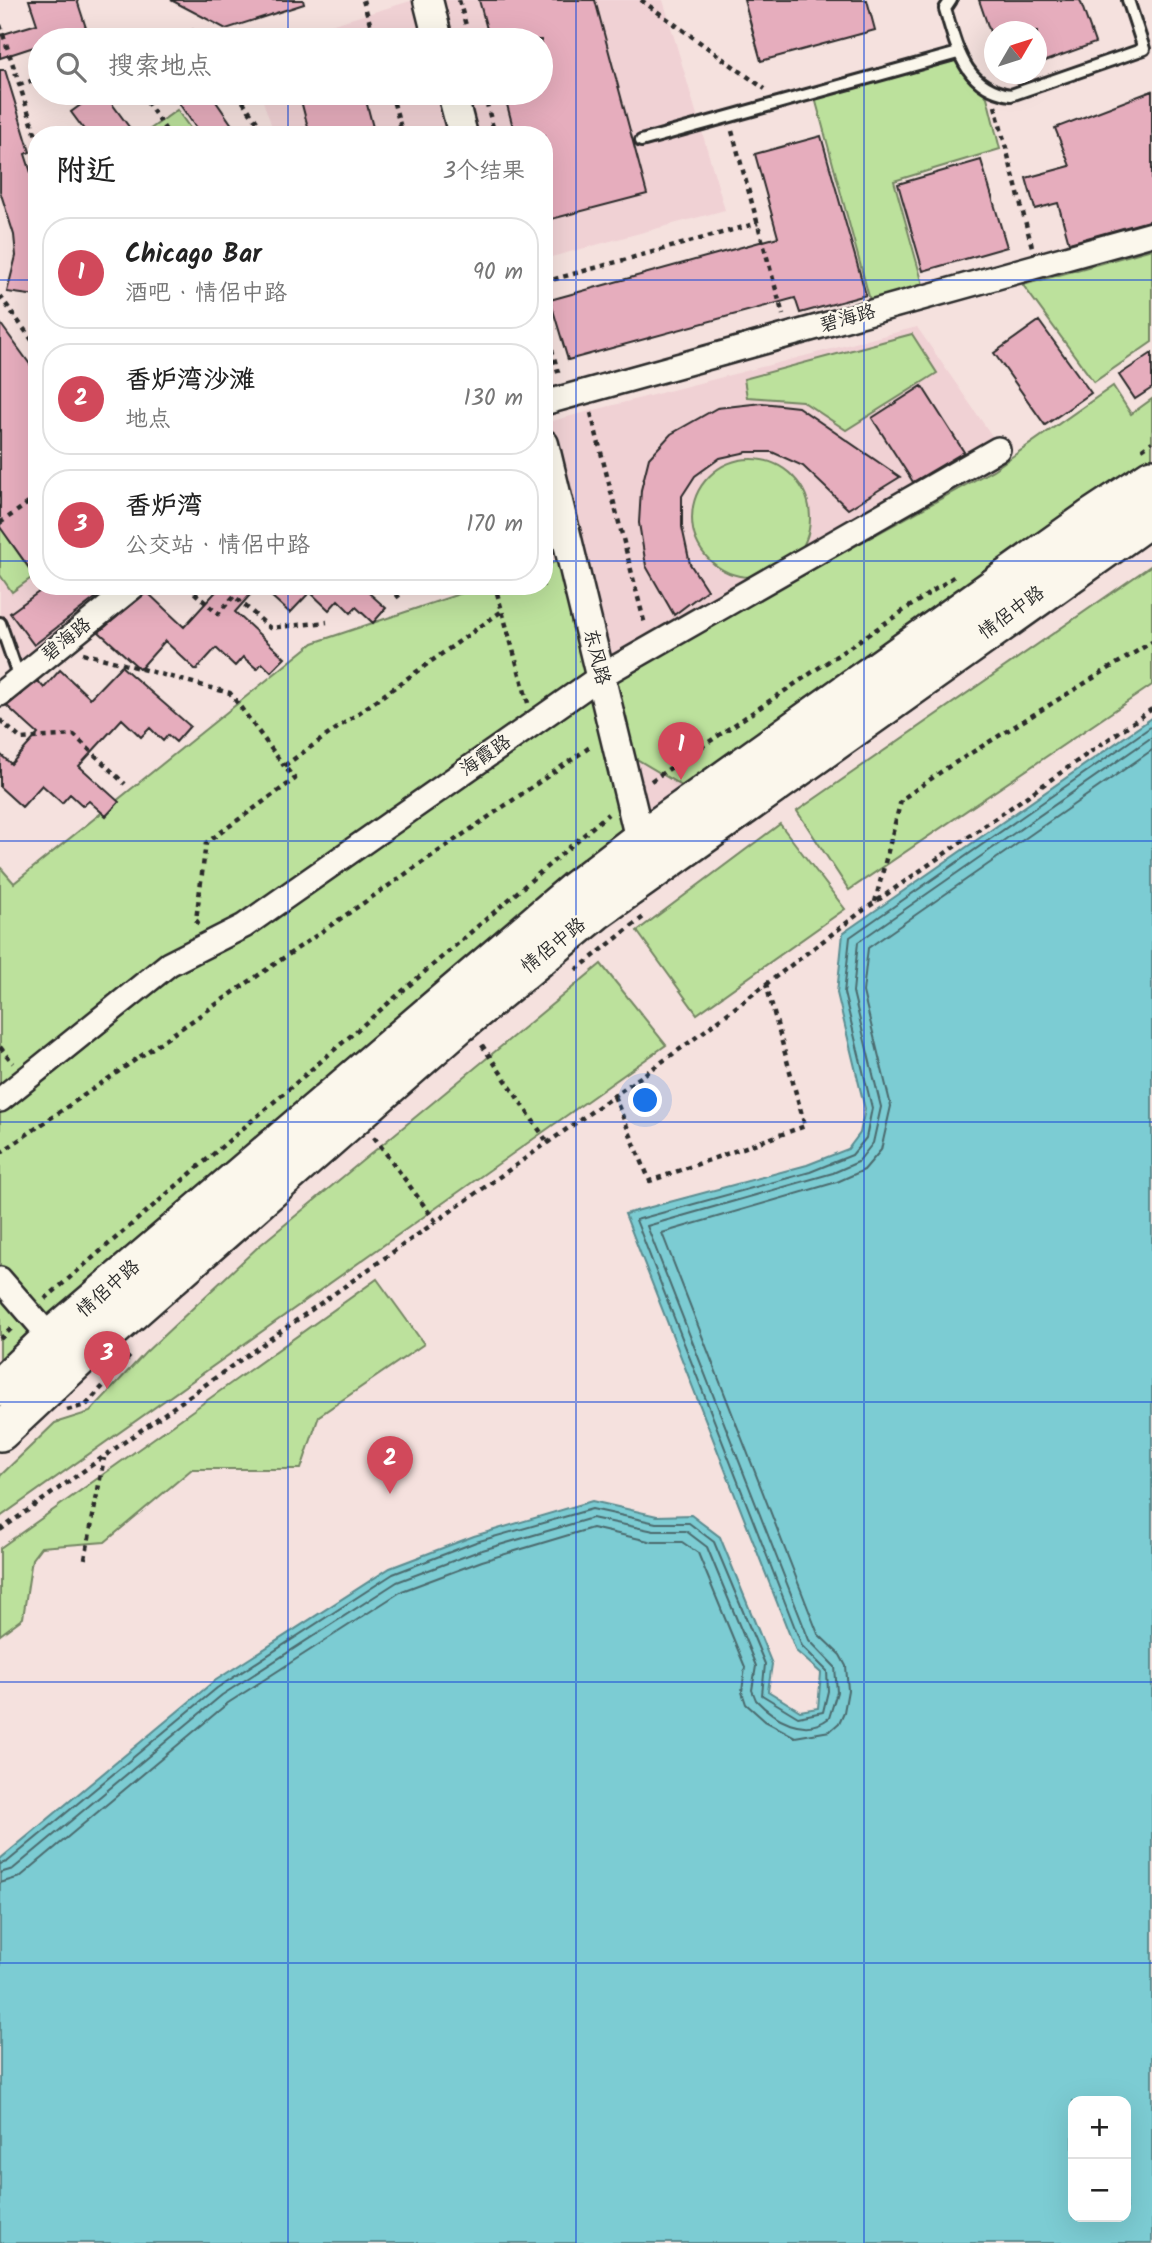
<!DOCTYPE html>
<html lang="zh">
<head>
<meta charset="utf-8">
<style>
	body { margin:0; font-family:Kalam,"LXGW WenKai TC",sans-serif; background:#f6f6f6; color:#222 }
	.controls { position:absolute; right:21px; bottom:21px; display:grid; overflow:hidden; border-radius:14px; box-shadow:0 7px 28px #0002 }
	.controls button { width:63px; height:63px; display:grid; place-items:center; padding:0; border:0; border-bottom:2px solid #e0e0e0; background:#fff; color:#222; font:35px sans-serif }
	.compass { position:absolute; left:984px; top:21px; width:63px; height:63px; border-radius:50%; background:#fff; box-shadow:0 7px 28px #0002; rotate:51deg }
	.you { position:absolute; left:646px; top:1101px; width:24px; height:24px; margin:-18px; border:5px solid #fff; border-radius:50%; background:#1a73e8; box-shadow:0 0 0 10px #1a73e833 }
	.badge { display:grid; place-items:center; width:46px; height:46px; border-radius:50%; background:#d1495b; color:#fff; font-size:23px; font-weight:700 }
	.pin { position:absolute; translate:-50% -58px; filter:drop-shadow(0 2px 4px #0008) }
	.pin::after { content:''; position:absolute; top:37px; width:24px; height:21px; background:inherit; clip-path:polygon(0 0,100% 0,50% 100%) }
	.list { margin:0; padding:0; list-style:none }
	h2 { display:flex; justify-content:space-between; align-items:center; height:91px; margin:0; padding:0 28px; font-size:30px }
	h2 small { font-size:23px; font-weight:400; color:#767676 }
	.list li { display:grid; grid-template-columns:46px 1fr auto; gap:21px; align-items:center; box-sizing:border-box; height:112px; margin:0 14px 14px; padding:0 14px; border:2px solid #e0e0e0; border-radius:28px }
	.list b { display:block; font-size:26px; white-space:nowrap }
	.list p { margin:0; font-size:23px; white-space:nowrap; color:#767676 }
	.list em { font-size:23px; font-style:normal; color:#767676 }
	.icon { flex:none; width:38px; height:38px; fill:none; stroke:currentColor; stroke-width:2; stroke-linecap:round; stroke-linejoin:round }
	.map { position:relative; flex:none; width:1152px; height:2243px; overflow:hidden }
	.search { position:absolute; background:#fff; box-shadow:0 7px 28px #0002; left:28px; top:28px; width:525px; height:77px; display:flex; align-items:center; gap:18px; box-sizing:border-box; padding:0 24px; border-radius:38px; color:#767676; font-size:26px }
	.panel { position:absolute; background:#fff; box-shadow:0 7px 28px #0002; left:28px; top:126px; width:525px; height:469px; border-radius:28px }
	.map>svg:first-child { display:block }
	.built { fill:#f0d1d4 }
	.green { fill:#bce19c; stroke:#748664; stroke-width:2 }
	.water { fill:#7bccd3; stroke:#5b8c90; stroke-width:2; fill-rule:evenodd }
	.lines { fill:none; stroke-linecap:round; stroke-linejoin:round }
	.shore { stroke:#4b6b6e; stroke-width:2 }
	.building { fill:#e6adbd; stroke:#2b2b2b; stroke-width:2 }
	.service-casing { stroke:#2b2b2b; stroke-width:16 }
	.minor-casing { stroke:#2b2b2b; stroke-width:28 }
	.tertiary-casing { stroke:#2b2b2b; stroke-width:33 }
	.trunk-casing { stroke:#2b2b2b; stroke-width:42 }
	.path { stroke:#2b2b2b; stroke-width:4.5; stroke-dasharray:5 5; stroke-linecap:butt }
	.service { stroke:#fbf7ec; stroke-width:10 }
	.minor { stroke:#fbf7ec; stroke-width:23 }
	.tertiary { stroke:#fbf7ec; stroke-width:28 }
	.trunk { stroke:#fbf7ec; stroke-width:37 }
	.grid { fill:none; stroke:#1d4ed8; stroke-width:2; stroke-opacity:0.55 }
	.labels { text-anchor:middle; dominant-baseline:central; stroke-width:5; stroke-linejoin:round; paint-order:stroke }
	.street-label { font-size:19px; fill:#2b2b2b; stroke:#fbf7ec }
</style>
</head>
<body>
<div class="map">
<svg width="1152" height="2243" viewBox="0 0 1152 2243">
	<rect width="100%" height="100%" fill="#f5e1de"/>
	<filter id="ink" filterUnits="userSpaceOnUse"><feTurbulence type="fractalNoise" baseFrequency=".0143" numOctaves="2"/><feDisplacementMap in="SourceGraphic" scale="14" xChannelSelector="R" yChannelSelector="G"/><feConvolveMatrix kernelMatrix="1 2 1 2 8 2 1 2 1" color-interpolation-filters="sRGB"/></filter>
	<g filter="url(#ink)">
		<path class="built" d="M 414,0 L 426,0 L 437,40 L 280,40 Z
			M 430,0 L 663,0 L 725,210 L 544,259 L 544,135 L 466,135 L 454,93 L 541,93 L 541,40 L 440,40 Z
			M 260,93 L 451,93 L 462,135 L 275,135 Z
			M 917,327 L 1061,536 L 642,837 L 544,423 Z
			M 0,395 L 37,444 L 37,586 L 145,586 L 21,679 L 0,617 Z"/>
		<path class="green" d="M 956,59 L 987,97 L 1000,149 L 894,181 L 924,288 L 871,304 L 815,98 Z
			M 177,110 L 195,135 L 142,135 Z
			M 1152,249 L 1152,342 L 1094,382 L 1023,285 Z
			M 912,334 L 937,373 L 846,430 L 802,401 L 747,397 L 744,379 Z
			M 1113,386 L 1131,414 L 1152,399 L 1152,479 L 694,793 L 630,755 L 612,680 L 993,470 Z
			M692 518a59 59 0 1 1 118 0a59 59 0 1 1-118 0Z
			M 0,508 L 37,517 L 8,538 L 34,576 L 12,592 L 0,575 Z
			M 570,557 L 599,676 L 0,1098 L 0,867 L 14,883 L 313,643 L 483,586 L 544,586 L 544,566 Z
			M 1152,565 L 1152,685 L 849,890 L 797,811 Z
			M 600,679 L 639,839 L 51,1336 L 0,1274 L 0,1103 L 171,967 Z
			M 780,824 L 845,909 L 697,1014 L 637,931 Z
			M 601,964 L 666,1045 L 0,1517 L 0,1476 L 55,1423 L 90,1412 L 145,1353 L 259,1246 Z
			M 377,1279 L 424,1344 L 319,1416 L 301,1469 L 192,1469 L 105,1542 L 41,1547 L 32,1559 L 23,1618 L 0,1635 L 0,1548 Z
			M 0,1280 L 49,1339 L 0,1382 Z"/>
		<path class="water" d="M 1152,718 L 1152,2243 L 0,2243 L 0,1859 L 213,1682 L 390,1568 L 474,1536 L 592,1501 L 657,1516 L 691,1515 L 720,1537 L 772,1664 L 768,1691 L 800,1711 L 818,1708 L 821,1673 L 796,1651 L 625,1214 L 807,1165 L 848,1149 L 860,1133 L 865,1109 L 837,993 L 843,933 ZM 1073,2101 L 1126,2101 L 1126,2217 L 1073,2217 Z"/>
		<g class="lines">
			<path class="shore" d="M 0,1864 L 7,1862 L 217,1688 L 393,1574 L 476,1542 L 592,1509 L 656,1523 L 689,1523 L 714,1542 L 765,1664 L 762,1695 L 798,1717 L 823,1712 L 828,1691 L 827,1671 L 802,1646 L 636,1220 L 810,1172 L 852,1155 L 866,1138 L 872,1108 L 844,993 L 850,937 L 1152,726
				M 0,1873 L 13,1869 L 222,1695 L 397,1582 L 479,1551 L 592,1518 L 654,1531 L 686,1531 L 707,1547 L 756,1666 L 752,1690 L 756,1700 C 774,1719 805,1737 829,1718 L 837,1692 L 835,1667 L 809,1640 L 647,1226 L 833,1173 L 858,1162 L 873,1143 L 881,1107 L 853,992 L 858,942 L 1152,737
				M 0,1883 L 20,1877 L 228,1703 L 402,1591 L 482,1561 L 592,1528 L 653,1542 L 682,1542 L 698,1553 L 745,1667 L 742,1692 L 746,1704 L 765,1721 L 795,1737 L 830,1731 L 839,1723 L 844,1712 L 848,1690 L 846,1666 L 840,1655 L 818,1634 L 662,1233 L 837,1182 L 864,1170 L 881,1150 L 891,1106 L 863,992 L 868,948 L 1152,750"/>
		</g>
		<path class="building" d="M 29,0 L 77,0 L 87,31 L 57,40 L 40,40 L 40,45 L 0,58 L 0,35 L 37,24 Z
			M 171,0 L 303,0 L 304,4 L 226,29 Z
			M 479,0 L 595,0 L 647,194 L 544,221 L 544,135 L 515,135 L 504,93 L 541,93 L 541,40 L 490,40 Z
			M 744,0 L 867,0 L 875,30 L 761,61 Z
			M 979,0 L 1080,0 L 1095,43 L 1037,64 L 1037,32 L 990,32 Z
			M 0,70 L 5,70 L 30,152 L 25,154 L 37,191 L 37,296 L 7,292 L 16,256 L 14,235 L 0,191 Z
			M 1152,91 L 1152,220 L 1069,243 L 1058,203 L 1035,209 L 1026,178 L 1070,166 L 1055,128 Z
			M 97,93 L 104,93 L 135,135 L 88,135 L 71,112 Z
			M 172,93 L 210,93 L 239,135 L 201,135 Z
			M 299,93 L 364,93 L 375,135 L 310,135 Z
			M 821,136 L 866,295 L 800,313 L 795,298 L 568,360 L 550,300 L 778,237 L 755,154 Z
			M 981,160 L 1007,247 L 923,271 L 898,184 Z
			M 1039,321 L 1091,393 L 1045,425 L 994,353 Z
			M 0,323 L 37,374 L 37,579 L 0,527 Z
			M 1152,353 L 1152,388 L 1135,399 L 1119,375 Z
			M 922,386 L 964,452 L 913,482 L 872,418 Z
			M 762,403 L 798,407 L 900,477 L 848,509 L 803,466 L 772,452 L 747,452 L 720,458 L 695,476 L 682,496 L 682,527 L 690,564 L 707,590 L 674,615 L 646,566 L 639,523 L 641,490 L 649,458 L 671,434 L 717,408 Z
			M 47,586 L 111,586 L 34,645 L 10,613 Z
			M 221,586 L 258,586 L 235,612 L 285,658 L 271,672 L 262,663 L 257,669 L 243,657 L 235,666 L 216,648 L 196,670 L 165,641 L 140,669 L 99,632 L 147,592 L 184,627 Z
			M 260,586 L 376,586 L 369,593 L 386,608 L 373,623 L 356,607 L 351,613 L 338,600 L 329,610 L 310,592 L 290,613 Z
			M 121,666 L 190,726 L 176,742 L 168,735 L 163,741 L 150,728 L 141,737 L 122,719 L 79,766 L 119,802 L 106,816 L 89,801 L 83,806 L 70,794 L 62,803 L 42,785 L 22,807 L 0,787 L 0,754 L 11,764 L 38,734 L 7,706 L 38,681 L 44,688 L 60,670 L 90,698 Z"/>
		<g class="lines">
			<g class="service-casing">
				<path id="service" d="M 951,0 L 945,9 C 957,48 964,88 1011,95 L 1144,49 L 1128,0
					M 641,141 L 958,53
					M 0,623 L 19,678"/>
			</g>
			<g class="minor-casing">
				<path id="minor" d="M 544,403 L 1152,234
					M 0,694 L 134,586
					M 0,1100 L 169,964 L 244,926 L 601,676 L 998,449
					M 0,1279 L 51,1338"/>
			</g>
			<g class="tertiary-casing">
				<path id="tertiary" d="M 428,0 L 438,40
					M 452,93 L 463,135
					M 544,444 L 640,840 L 650,854"/>
			</g>
			<g class="trunk-casing">
				<path id="trunk" d="M 0,1387 L 51,1338 L 575,890 L 640,840 L 1090,519 L 1152,478
					M 0,1432 L 79,1358 L 458,1025 L 595,912 L 1152,516"/>
			</g>
			<path class="path" d="M 363,0 L 375,40
				M 459,0 L 470,40
				M 641,0 L 765,89
				M 0,25 L 37,139
				M 161,40 L 193,31 L 200,40
				M 19,85 L 40,78
				M 141,93 L 169,135
				M 237,93 L 266,135
				M 391,93 L 403,135
				M 484,93 L 495,135
				M 995,106 L 1032,247
				M 732,131 L 783,315
				M 544,282 L 758,223
				M 0,296 L 37,347
				M 544,320 L 559,376
				M 591,413 L 645,625
				M 1142,449 L 1152,442
				M 0,523 L 37,497
				M 187,586 L 218,614 L 234,596 L 270,628 L 327,622
				M 390,586 L 401,600
				M 497,593 L 528,703
				M 83,653 L 230,693 L 284,766
				M 0,720 L 21,739 L 74,735 L 125,784
				M 651,781 L 955,576
				M 875,902 L 901,800 L 945,769 L 1152,642
				M 199,924 L 196,920 L 206,843 L 295,779 L 284,766 L 502,611
				M 576,970 L 646,915
				M 482,1045 L 548,1143
				M 0,1047 L 13,1063
				M 614,1096 L 650,1181 L 805,1126 L 766,984
				M 374,1137 L 436,1222
				M 0,1153 L 593,745
				M 45,1299 L 608,814
				M 0,1339 L 12,1328
				M 67,1410 L 86,1405 L 130,1356
				M 0,1530 L 690,1042 L 861,912 L 1152,709
				M 85,1559 L 104,1458"/>
			<use href="#service" class="service"/>
			<use href="#minor" class="minor"/>
			<use href="#tertiary" class="tertiary"/>
			<use href="#trunk" class="trunk"/>
		</g>
	</g>
	<path class="grid" d="M 288,0 L 288,40M 576,0 L 576,2243M 864,0 L 864,2243M 288,93 L 288,135M 0,280 L 37,280M 544,280 L 1152,280M 0,561 L 37,561M 544,561 L 1152,561M 288,586 L 288,2243M 0,841 L 1152,841M 0,1122 L 1152,1122M 0,1402 L 1152,1402M 0,1682 L 1152,1682M 0,1963 L 1152,1963"/>
	<g class="labels">
		<g class="street-label">
			<text transform="translate(848 319) rotate(-16)">碧海路</text>
			<text transform="translate(1012 613) rotate(-36)">情侶中路</text>
			<text transform="translate(67 640) rotate(-39)">碧海路</text>
			<text transform="translate(596 657) rotate(76)">东风路</text>
			<text transform="translate(486 756) rotate(-35)">海霞路</text>
			<text transform="translate(554 946) rotate(-39)">情侶中路</text>
			<text transform="translate(109 1289) rotate(-41)">情侶中路</text>
		</g>
	</g>
</svg>
<div class="controls">
<button>+</button>
<button>−</button>
</div>
<svg class="compass" viewBox="-18 -18 36 36"><path d="M0-13l5 13h-10z" fill="#e53935"/><path d="M0 13l5-13h-10z" fill="#767676"/></svg>
<div class="you"></div>
<div class="pin badge" style="left:681px;top:780px">1</div>
<div class="pin badge" style="left:390px;top:1494px">2</div>
<div class="pin badge" style="left:107px;top:1389px">3</div>
<div class="search"><svg class="icon" aria-label="search" viewBox="0 0 24 24"><circle cx="10" cy="10" r="6"/><path d="M15 15l6 6"/></svg>搜索地点</div>
<section class="panel">
<h2>附近<small>3个结果</small></h2>
<ul class="list">
<li><span class="badge">1</span><div><b>Chicago Bar</b><p>酒吧 · 情侶中路</p></div><em>90 m</em></li>
<li><span class="badge">2</span><div><b>香炉湾沙滩</b><p>地点</p></div><em>130 m</em></li>
<li><span class="badge">3</span><div><b>香炉湾</b><p>公交站 · 情侶中路</p></div><em>170 m</em></li>
</ul>
</section>
</div>
</body>
</html>
